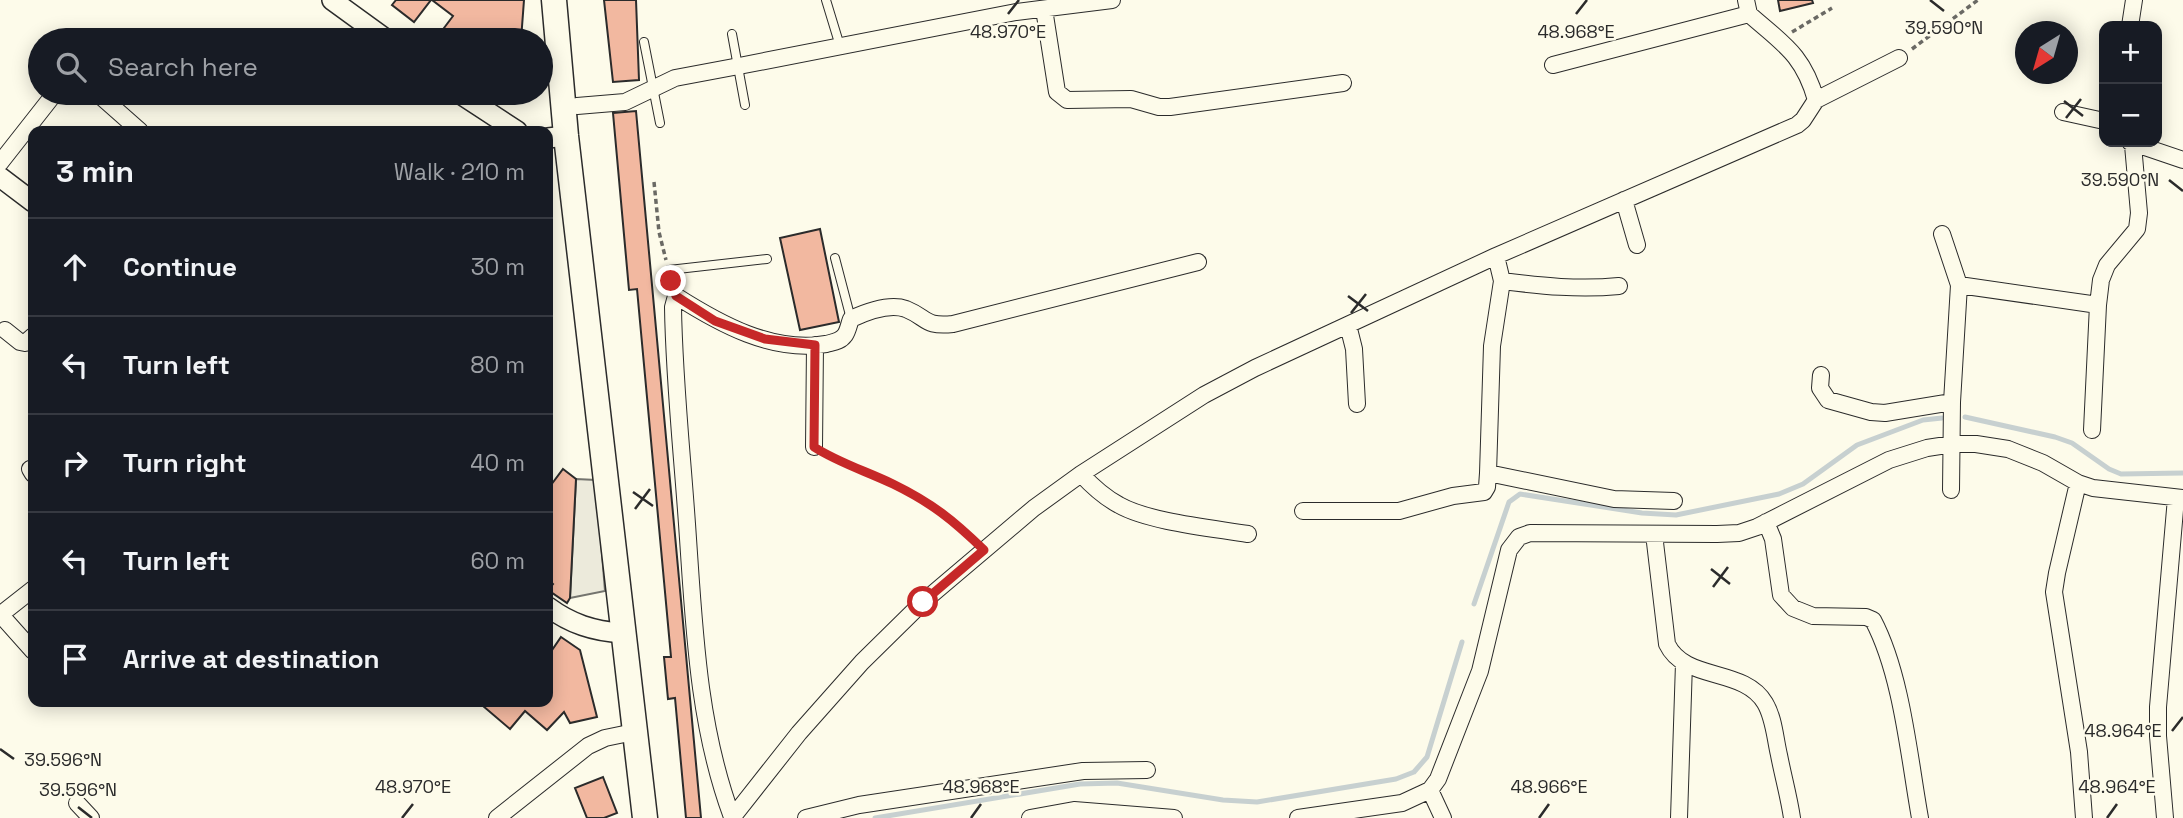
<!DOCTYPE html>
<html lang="en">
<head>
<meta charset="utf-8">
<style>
	body { margin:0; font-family:"Space Grotesk",sans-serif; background:#242831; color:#f1f3f6 }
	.controls { position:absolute; right:21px; top:21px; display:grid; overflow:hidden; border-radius:14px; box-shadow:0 4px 18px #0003 }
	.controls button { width:63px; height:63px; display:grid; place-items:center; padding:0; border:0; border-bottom:2px solid #363941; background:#171b24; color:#f1f3f6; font:35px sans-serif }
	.compass { position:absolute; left:2015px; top:21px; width:63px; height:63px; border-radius:50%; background:#171b24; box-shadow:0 4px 18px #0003; rotate:217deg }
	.stop { position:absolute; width:21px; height:21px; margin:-16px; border:5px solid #c62828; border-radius:50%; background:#fff }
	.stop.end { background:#c62828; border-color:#fff; box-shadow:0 2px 7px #0008 }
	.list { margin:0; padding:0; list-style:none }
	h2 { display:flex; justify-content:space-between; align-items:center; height:91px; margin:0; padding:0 28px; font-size:30px }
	h2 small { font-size:23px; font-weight:400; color:#9ea1a6 }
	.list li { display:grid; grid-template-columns:46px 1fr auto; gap:21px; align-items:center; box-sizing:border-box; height:98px; padding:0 28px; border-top:2px solid #363941 }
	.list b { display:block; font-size:26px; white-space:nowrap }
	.list em { font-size:23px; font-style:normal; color:#9ea1a6 }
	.icon { flex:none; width:38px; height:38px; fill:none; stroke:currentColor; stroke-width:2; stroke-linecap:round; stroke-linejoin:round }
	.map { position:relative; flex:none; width:2183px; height:818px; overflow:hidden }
	.search { position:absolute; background:#171b24; box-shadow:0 4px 18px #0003; left:28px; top:28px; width:525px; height:77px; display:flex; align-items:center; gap:18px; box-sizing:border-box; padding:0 24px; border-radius:38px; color:#9ea1a6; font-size:26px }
	.panel { position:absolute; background:#171b24; box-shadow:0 4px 18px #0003; left:28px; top:126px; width:525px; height:581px; border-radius:14px }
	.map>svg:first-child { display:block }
	.parking { fill:#eceadb; stroke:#74746e; stroke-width:2 }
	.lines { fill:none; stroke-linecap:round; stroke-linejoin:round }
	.stream { stroke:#c7d0d0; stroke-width:5 }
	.building { fill:#f2b8a0; stroke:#2b2b2b; stroke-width:2 }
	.service-casing { stroke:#2b2b2b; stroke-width:10 }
	.minor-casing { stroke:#2b2b2b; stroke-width:18 }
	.tertiary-casing { stroke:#2b2b2b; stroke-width:22 }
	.primary-casing { stroke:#2b2b2b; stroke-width:27 }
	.path { stroke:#6a6964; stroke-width:3.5; stroke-dasharray:5 3.5; stroke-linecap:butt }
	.service { stroke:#fdfbea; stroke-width:8 }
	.minor { stroke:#fdfbea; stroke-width:16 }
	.tertiary { stroke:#fdfbea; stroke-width:19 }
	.primary { stroke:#fdfbea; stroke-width:24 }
	.route { stroke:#c62828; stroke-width:9 }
	.ticks { fill:none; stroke:#2b2b2b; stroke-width:2.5 }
	.ticks-label { font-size:18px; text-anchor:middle; fill:#2b2b2b; stroke:#fdfbea; stroke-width:5; stroke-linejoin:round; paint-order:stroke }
</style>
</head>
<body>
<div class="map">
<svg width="2183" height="818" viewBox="0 0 2183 818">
	<rect width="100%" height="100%" fill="#fdfbea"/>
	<path class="parking" d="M 576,479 L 596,480 L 605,591 L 570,598 Z"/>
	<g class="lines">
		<path class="stream" d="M 1965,417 L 2055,437 L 2072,443 L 2109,469 L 2121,474 L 2183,473
			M 1474,604 L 1509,502 L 1520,494 L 1642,513 L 1676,515 L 1779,494 L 1803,484 L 1857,445 L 1923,420 L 1942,418
			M 875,818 L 1080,784 L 1117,783 L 1223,800 L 1257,802 L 1396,779 L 1414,772 L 1427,757 L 1462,642"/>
	</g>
	<path class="building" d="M 396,0 L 431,0 L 414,22 L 392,5 Z
		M 432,0 L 524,0 L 521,40 L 444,40 L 438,36 L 453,16 Z
		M 604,0 L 636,0 L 639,80 L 613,82 Z
		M 1778,0 L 1812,0 L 1813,3 L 1780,11 Z
		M 636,111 L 701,818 L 686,818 L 675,698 L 668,699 L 664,657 L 671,657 L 637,289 L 629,290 L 613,113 Z
		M 820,229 L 839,322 L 800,330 L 780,238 Z
		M 563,469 L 576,479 L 570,598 L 567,603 L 548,590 L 553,584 L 548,579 L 548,489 Z
		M 561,637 L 580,650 L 597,717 L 570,723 L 564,712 L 547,730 L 525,711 L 510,729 L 483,706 L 487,702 L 548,702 L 548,656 Z
		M 603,777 L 617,813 L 604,818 L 587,818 L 575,788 Z"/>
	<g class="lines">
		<g class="service-casing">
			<path id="service" d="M 826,0 L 840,46
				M 732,34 L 745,105
				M 644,42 L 660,123
				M 835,258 L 851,319
				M 676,296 L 669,270 L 767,259"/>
		</g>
		<g class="minor-casing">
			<path id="minor" d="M 1044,9 L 1057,92 L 1067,100 L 1131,99 L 1159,107 L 1170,107 L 1343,83
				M 1749,14 C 1783,44 1803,54 1816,100
				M 2130,26 L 2134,0
				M 1553,65 L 1749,14 L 1746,0
				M 97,93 L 140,131
				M 577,106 L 625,102 L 675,78 L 739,66 L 1016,12 L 1112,0
				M 2063,112 L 2104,121
				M 2130,142 L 2183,160
				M 0,163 L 55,93
				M 1624,200 L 1637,245
				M 1942,234 L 1959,285
				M 1496,256 L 1502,281 L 1492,346 L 1488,473 L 1614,499 L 1674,501
				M 1502,281 C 1542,286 1579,290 1619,286
				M 1348,325 L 1354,349 L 1357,404
				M 5,330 L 20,342 L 25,343 L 33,336
				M 1821,375 L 1820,388 L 1828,400 L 1871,412 L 1885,413 L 1952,402
				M 2092,430 L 2098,305
				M 814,447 L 815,345
				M 30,469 L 33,474
				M 1081,474 C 1092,486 1104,497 1119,505 C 1149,522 1212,528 1248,534
				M 2078,483 L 2057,573 L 2054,592 L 2079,752 L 2084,818
				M 1951,490 L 1952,402 L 1959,285 L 2098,305 L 2101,280 L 2107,265 L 2137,229 L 2139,213 L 2133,145
				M 1303,511 L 1399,511 L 1453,496 L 1484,492 L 1487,487 L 1488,473
				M 1766,522 L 1773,539 L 1781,595 L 1793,608 L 1813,616 L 1866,617 L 1873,620 C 1902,675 1909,757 1920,818
				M 1654,534 L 1667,644 C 1685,682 1744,667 1765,703 C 1774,718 1775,738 1779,755 C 1783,776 1789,797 1792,818
				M 0,614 L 33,651
				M 0,615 L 33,589
				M 1430,790 L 1443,818
				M 77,803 L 91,818
				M 732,817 C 697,723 694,623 687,524 C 682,452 674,379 673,307 L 676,296 C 720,324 772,353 826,344 C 833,342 840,342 845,335 C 848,331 849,324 851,319 C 866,312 889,303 906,309 C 928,318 924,327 953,324 L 1198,262
				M 497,818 L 588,746 L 605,738 L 634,732
				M 732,818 L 799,733 L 862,662 L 923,602 L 1034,508 L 1081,474 L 1204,395 L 1255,368 L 1496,256 L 1797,125 L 1803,120 L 1816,100 L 1899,58
				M 806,818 L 859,805 L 1083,771 L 1147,770
				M 1030,818 L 1074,810 L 1174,818
				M 1298,818 L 1402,803 L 1430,790 L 1438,779 L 1480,671 L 1509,550 L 1519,537 L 1530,533 L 1717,534 L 1739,533 L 1757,527 L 1889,460 L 1927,448 L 1953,444 L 1976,444 L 2008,449 L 2043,463 L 2078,483 L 2093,488 L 2183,498
				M 1679,818 L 1684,663
				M 2165,818 L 2158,736 L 2158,707 L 2176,498"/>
		</g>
		<g class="tertiary-casing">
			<path id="tertiary" d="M 332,0 L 387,40
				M 459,93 L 517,131
				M 548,138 L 566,136
				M 0,177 L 33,202
				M 548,607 C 571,624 593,631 622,633"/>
		</g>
		<g class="primary-casing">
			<path id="primary" d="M 554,0 L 566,136 L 645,818"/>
		</g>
		<path class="path" d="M 1792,32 L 1832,8
			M 1912,49 L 1978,0
			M 654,182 L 659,232 L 666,260
			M 826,455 C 846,467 870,473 891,483 C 922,498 948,515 972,539"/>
		<use href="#service" class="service"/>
		<use href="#minor" class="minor"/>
		<use href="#tertiary" class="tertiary"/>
		<use href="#primary" class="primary"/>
	</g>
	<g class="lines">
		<path class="route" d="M 671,281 L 676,296 L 715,321 L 765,339 L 815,345 L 814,447 C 839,463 866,471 893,484 C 932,503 953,520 984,550 L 923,602"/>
	</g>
	<path class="ticks" d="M 1930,0 L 1944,11M 1008,14 L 1019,0M 1576,14 L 1587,0M 2064,101 L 2083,116M 2066,118 L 2081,99M 2169,180 L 2183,191M 1348,296 L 1368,311M 1351,313 L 1366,294M 633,492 L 653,506M 635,509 L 650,489M 1711,569 L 1730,584M 1713,587 L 1728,567M 2172,731 L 2183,717M 0,749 L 14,759M 78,807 L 92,818M 402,818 L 413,804M 971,818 L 981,804M 1539,818 L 1549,804M 2107,818 L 2117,804"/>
	<g class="ticks-label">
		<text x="1944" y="34">39.590°N</text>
		<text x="1008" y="38">48.970°E</text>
		<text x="1576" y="38">48.968°E</text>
		<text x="2120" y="186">39.590°N</text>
		<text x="2123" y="737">48.964°E</text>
		<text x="63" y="766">39.596°N</text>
		<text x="413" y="793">48.970°E</text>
		<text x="981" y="793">48.968°E</text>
		<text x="1549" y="793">48.966°E</text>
		<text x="2117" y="793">48.964°E</text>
		<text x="78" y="796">39.596°N</text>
	</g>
</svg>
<div class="controls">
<button>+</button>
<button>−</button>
</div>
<svg class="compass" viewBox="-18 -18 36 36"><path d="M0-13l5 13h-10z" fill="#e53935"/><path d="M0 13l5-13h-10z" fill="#9ea1a6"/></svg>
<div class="stop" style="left:923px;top:602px"></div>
<div class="stop end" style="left:671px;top:281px"></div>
<div class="search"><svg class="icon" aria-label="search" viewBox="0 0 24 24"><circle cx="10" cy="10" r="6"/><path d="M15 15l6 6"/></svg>Search here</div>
<section class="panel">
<h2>3 min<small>Walk · 210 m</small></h2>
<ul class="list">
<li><svg class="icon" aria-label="ahead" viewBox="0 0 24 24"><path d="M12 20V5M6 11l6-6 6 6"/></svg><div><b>Continue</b></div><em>30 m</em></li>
<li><svg class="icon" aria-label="left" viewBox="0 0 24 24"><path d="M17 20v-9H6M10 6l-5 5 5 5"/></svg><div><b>Turn left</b></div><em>80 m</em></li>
<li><svg class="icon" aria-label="right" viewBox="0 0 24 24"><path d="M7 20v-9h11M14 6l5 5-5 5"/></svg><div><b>Turn right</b></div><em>40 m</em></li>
<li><svg class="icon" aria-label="left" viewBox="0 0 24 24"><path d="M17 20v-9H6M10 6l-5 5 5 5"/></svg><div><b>Turn left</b></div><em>60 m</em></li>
<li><svg class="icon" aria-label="arrive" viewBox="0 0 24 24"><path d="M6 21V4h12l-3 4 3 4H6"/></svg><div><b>Arrive at destination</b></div></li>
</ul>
</section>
</div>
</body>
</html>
